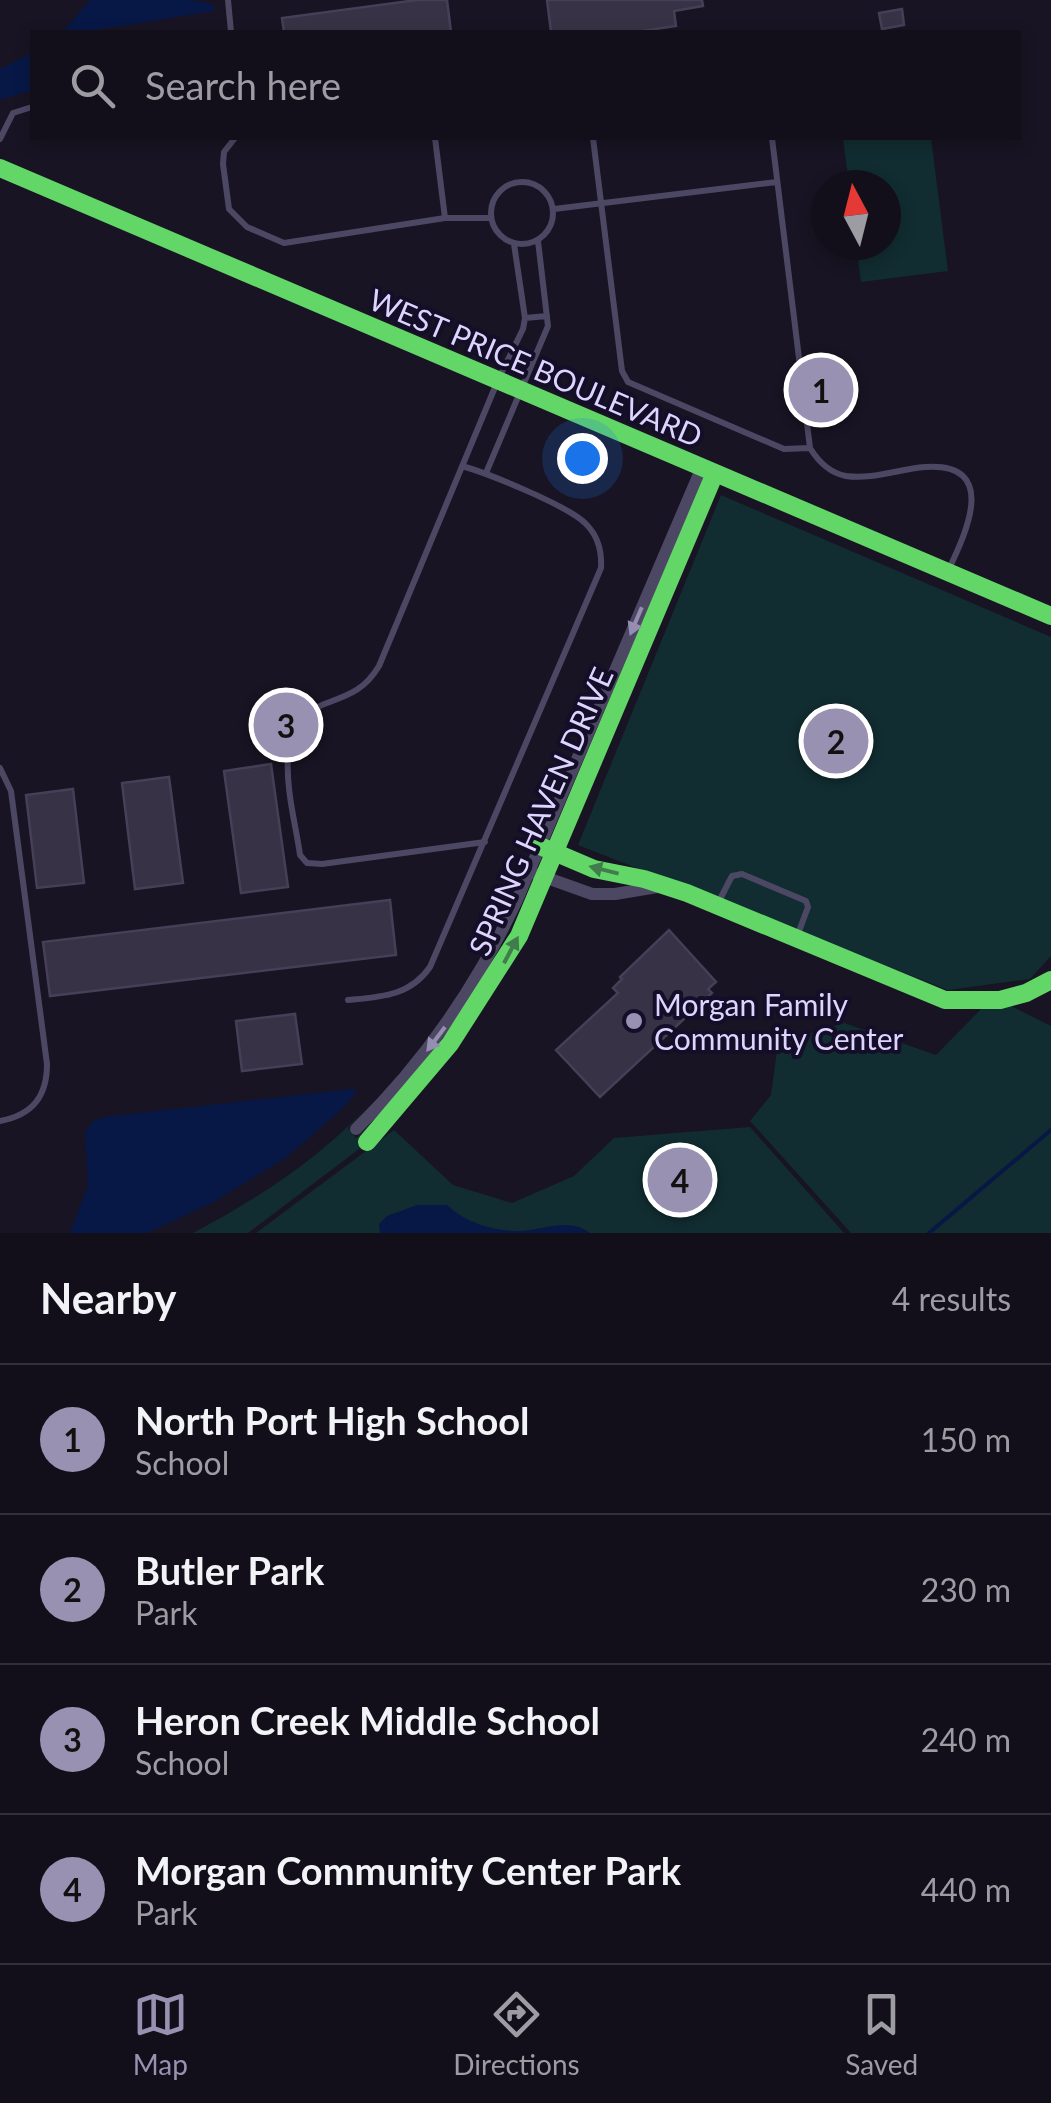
<!DOCTYPE html>
<html lang="en">
<head>
<meta charset="utf-8">
<style>
	body { margin:0; font-family:Lato,sans-serif; background:#1b1823; color:#f1f3f6 }
	.compass { position:absolute; left:811px; top:170px; width:90px; height:90px; border-radius:50%; background:#120f1a; box-shadow:0 5px 15px #0003; rotate:353deg }
	.you { position:absolute; left:582px; top:458px; width:35px; height:35px; margin:-25px; border:8px solid #fff; border-radius:50%; background:#1a73e8; box-shadow:0 0 0 15px #1a73e833 }
	.badge { display:grid; place-items:center; width:65px; height:65px; border-radius:50%; background:#9991b2; color:#111; font-size:32px; font-weight:700 }
	.pin { position:absolute; translate:-50% -50%; border:5px solid #fff; box-shadow:0 2px 10px #0006 }
	.list { margin:0; padding:0; list-style:none }
	h2 { display:flex; justify-content:space-between; align-items:center; height:130px; margin:0; padding:0 40px; font-size:42px }
	h2 small { font-size:32px; font-weight:400; color:#9c9ca2 }
	.list li { display:grid; grid-template-columns:65px 1fr auto; gap:30px; align-items:center; box-sizing:border-box; height:150px; padding:0 40px; border-top:2px solid #312f39 }
	.list b { display:block; font-size:38px; white-space:nowrap }
	.list p { margin:0; font-size:32px; white-space:nowrap; color:#9c9ca2 }
	.list em { font-size:32px; font-style:normal; color:#9c9ca2 }
	.icon { flex:none; width:55px; height:55px; fill:none; stroke:currentColor; stroke-width:2; stroke-linecap:round; stroke-linejoin:round }
	.map { position:relative; flex:none; width:1051px; height:1233px; overflow:hidden }
	.search { position:absolute; background:#120f1a; box-shadow:0 5px 15px #0003; left:30px; right:30px; top:30px; height:110px; display:flex; align-items:center; gap:25px; box-sizing:border-box; padding:0 35px; border-radius:0px; color:#9c9ca2; font-size:38px }
	.sheet { height:730px; background:#120f1a }
	nav { display:flex; justify-content:space-around; align-items:center; box-sizing:border-box; height:140px; border-top:2px solid #312f39; background:#120f1a; font-size:28px; color:#9c9ca2 }
	nav a { display:grid; justify-items:center; gap:5px }
	nav .on { color:#9991b2 }
	.map>svg:first-child { display:block }
	.green { fill:#112d31 }
	.water { fill:#081846 }
	.lines { fill:none; stroke-linecap:round; stroke-linejoin:round }
	.stream { stroke:#081846; stroke-width:4 }
	.building { fill:#373245; stroke:#453f57; stroke-width:2.5 }
	.lane { stroke:#4c4864; stroke-width:6 }
	.street { stroke:#4c4864; stroke-width:12 }
	.fast { stroke:#63d668; stroke-width:18 }
	.oneway { fill:#958eb2 }
	.oneway2 { fill:#407c4c }
	.poi-dot { fill:#9991b2; stroke:#150e29; stroke-width:4 }
	.labels { text-anchor:middle; dominant-baseline:central; stroke-width:8; stroke-linejoin:round; paint-order:stroke }
	.street-label { font-size:30px; fill:#ded5ff; stroke:#150e29 }
	.poi-label { font-size:30px; fill:#ded5ff; stroke:#150e29; text-anchor:start }
</style>
</head>
<body>
<div class="map">
<svg width="1051" height="1233" viewBox="0 0 1051 1233">
	<rect width="100%" height="100%" fill="#181423"/>
	<path class="green" d="M 843,138 L 931,138 L 948,271 L 861,282 L 856,245 L 886,245 L 886,185 L 849,185 Z
		M 721,495 L 1051,637 L 1051,956 L 1030,979 L 948,990 L 578,845 Z
		M 1011,1006 L 1051,1026 L 1051,1233 L 851,1233 L 750,1121 L 771,1095 L 778,1043 L 844,1023 L 936,1055 L 981,1009 Z
		M 368,1106 L 348,1128 L 356,1138 L 377,1117 L 379,1120 L 363,1146 L 248,1233 L 193,1233 C 257,1199 318,1160 368,1106 Z
		M 750,1127 L 844,1233 L 256,1233 L 394,1130 L 453,1185 L 512,1203 L 574,1176 L 614,1138 Z"/>
	<path class="water" d="M 90,0 L 191,0 L 213,4 L 214,11 L 83,32 L 63,32 Z
		M 32,53 L 32,90 L 0,100 L 0,69 Z
		M 352,1089 L 357,1092 L 341,1110 L 287,1157 L 214,1202 L 147,1233 L 70,1233 L 88,1185 L 85,1132 L 93,1121 L 104,1117 Z
		M 417,1205 L 447,1205 C 466,1223 493,1231 520,1231 C 544,1230 569,1217 590,1233 L 380,1233 L 379,1224 L 387,1216 Z"/>
	<g class="lines">
		<path class="stream" d="M 929,1233 L 1051,1130"/>
	</g>
	<path class="building" d="M 417,0 L 447,0 L 451,32 L 284,32 L 282,18 Z
		M 547,0 L 702,0 L 703,6 L 674,11 L 676,26 L 635,32 L 551,32 Z
		M 902,9 L 904,25 L 882,29 L 879,13 Z
		M 271,764 L 288,887 L 241,893 L 224,771 Z
		M 169,777 L 183,883 L 135,889 L 122,783 Z
		M 73,789 L 84,883 L 37,888 L 26,795 Z
		M 390,900 L 396,955 L 50,996 L 43,942 Z
		M 669,930 L 716,982 L 708,989 L 712,993 L 600,1097 L 556,1050 L 618,993 L 613,988 L 622,979 L 620,977 Z
		M 295,1014 L 302,1064 L 242,1071 L 236,1021 Z"/>
	<g class="lines">
		<path class="lane" d="M 228,0 L 231,32
			M 235,138 L 224,152 L 223,164 L 229,209 L 247,227 L 284,243 L 445,218 L 490,218
			M 435,138 L 445,218
			M 593,138 L 622,371 L 628,382 L 784,449 L 810,448
			M 772,138 L 810,448 C 818,461 830,473 846,476 C 872,480 899,469 925,467 C 1000,462 966,533 948,571
			M 0,139 L 13,113 L 32,107
			M491 213a31 31 0 1 1 62 0a31 31 0 1 1-62 0Z
			M 554,209 L 777,182
			M 525,318 L 547,316
			M 486,473 L 548,326 L 538,241
			M 0,768 L 11,791 L 47,1064 C 47,1097 32,1115 0,1121
			M 485,842 L 322,864 L 307,863 L 300,855 C 294,809 266,728 322,705 C 348,695 364,691 379,666 L 498,380 L 523,329 L 525,318 L 514,244
			M 717,905 L 732,876 L 742,874 L 806,901 L 808,907 L 798,934
			M 348,1000 C 381,997 410,996 430,967 L 601,568 C 602,551 598,536 586,524 C 569,506 487,473 462,466"/>
		<path class="street" d="M 536,874 L 592,894 L 615,894 L 657,887
			M 356,1129 C 425,1062 476,987 517,900 L 702,467"/>
		<path class="fast" d="M 0,168 L 1051,616
			M 540,846 L 594,869 L 644,879 L 687,893 L 945,1000 L 1000,1000 L 1026,993 L 1051,980
			M 367,1142 L 450,1044 L 519,936 L 715,473"/>
	</g>
	<defs><path id="oneway-solid" d="M-6-.8H1V-3.2L6.5 0L1 3.2V.8H-6Z" transform="scale(2.5)"/></defs>
	<g class="oneway">
		<use href="#oneway-solid" transform="translate(636 621) rotate(113)"/>
		<use href="#oneway-solid" transform="translate(436 1039) rotate(127)"/>
	</g>
	<g class="oneway2">
		<use href="#oneway-solid" transform="translate(604 870) rotate(-166)"/>
		<use href="#oneway-solid" transform="translate(511 950) rotate(-62)"/>
	</g>
	<circle class="poi-dot" cx="634" cy="1021" r="10"/>
	<g class="labels">
		<g class="street-label">
			<text transform="translate(536 367) rotate(23)">WEST PRICE BOULEVARD</text>
			<text transform="translate(540 811) rotate(-66)">SPRING HAVEN DRIVE</text>
		</g>
		<g class="poi-label">
			<text x="654" y="1004">Morgan Family<tspan x="654" dy="34">Community Center</tspan></text>
		</g>
	</g>
</svg>
<svg class="compass" viewBox="-18 -18 36 36"><path d="M0-13l5 13h-10z" fill="#e53935"/><path d="M0 13l5-13h-10z" fill="#9c9ca2"/></svg>
<div class="you"></div>
<div class="pin badge" style="left:821px;top:390px">1</div>
<div class="pin badge" style="left:836px;top:741px">2</div>
<div class="pin badge" style="left:286px;top:725px">3</div>
<div class="pin badge" style="left:680px;top:1180px">4</div>
<div class="search"><svg class="icon" aria-label="search" viewBox="0 0 24 24"><circle cx="10" cy="10" r="6"/><path d="M15 15l6 6"/></svg>Search here</div>
</div>
<section class="sheet">
<h2>Nearby<small>4 results</small></h2>
<ul class="list">
<li><span class="badge">1</span><div><b>North Port High School</b><p>School</p></div><em>150 m</em></li>
<li><span class="badge">2</span><div><b>Butler Park</b><p>Park</p></div><em>230 m</em></li>
<li><span class="badge">3</span><div><b>Heron Creek Middle School</b><p>School</p></div><em>240 m</em></li>
<li><span class="badge">4</span><div><b>Morgan Community Center Park</b><p>Park</p></div><em>440 m</em></li>
</ul>
</section>
<nav>
<a class="on"><svg class="icon" aria-label="map" viewBox="0 0 24 24"><path d="M3 6l6-2 6 2 6-2v14l-6 2-6-2-6 2zM9 4v14M15 6v14"/></svg>Map</a>
<a><svg class="icon" aria-label="directions" viewBox="0 0 24 24"><path d="M12 3l9 9-9 9-9-9zM9 14v-3h6M13 9l2 2-2 2"/></svg>Directions</a>
<a><svg class="icon" aria-label="saved" viewBox="0 0 24 24"><path d="M7 4h10v16l-5-4-5 4z"/></svg>Saved</a>
</nav>
</body>
</html>
